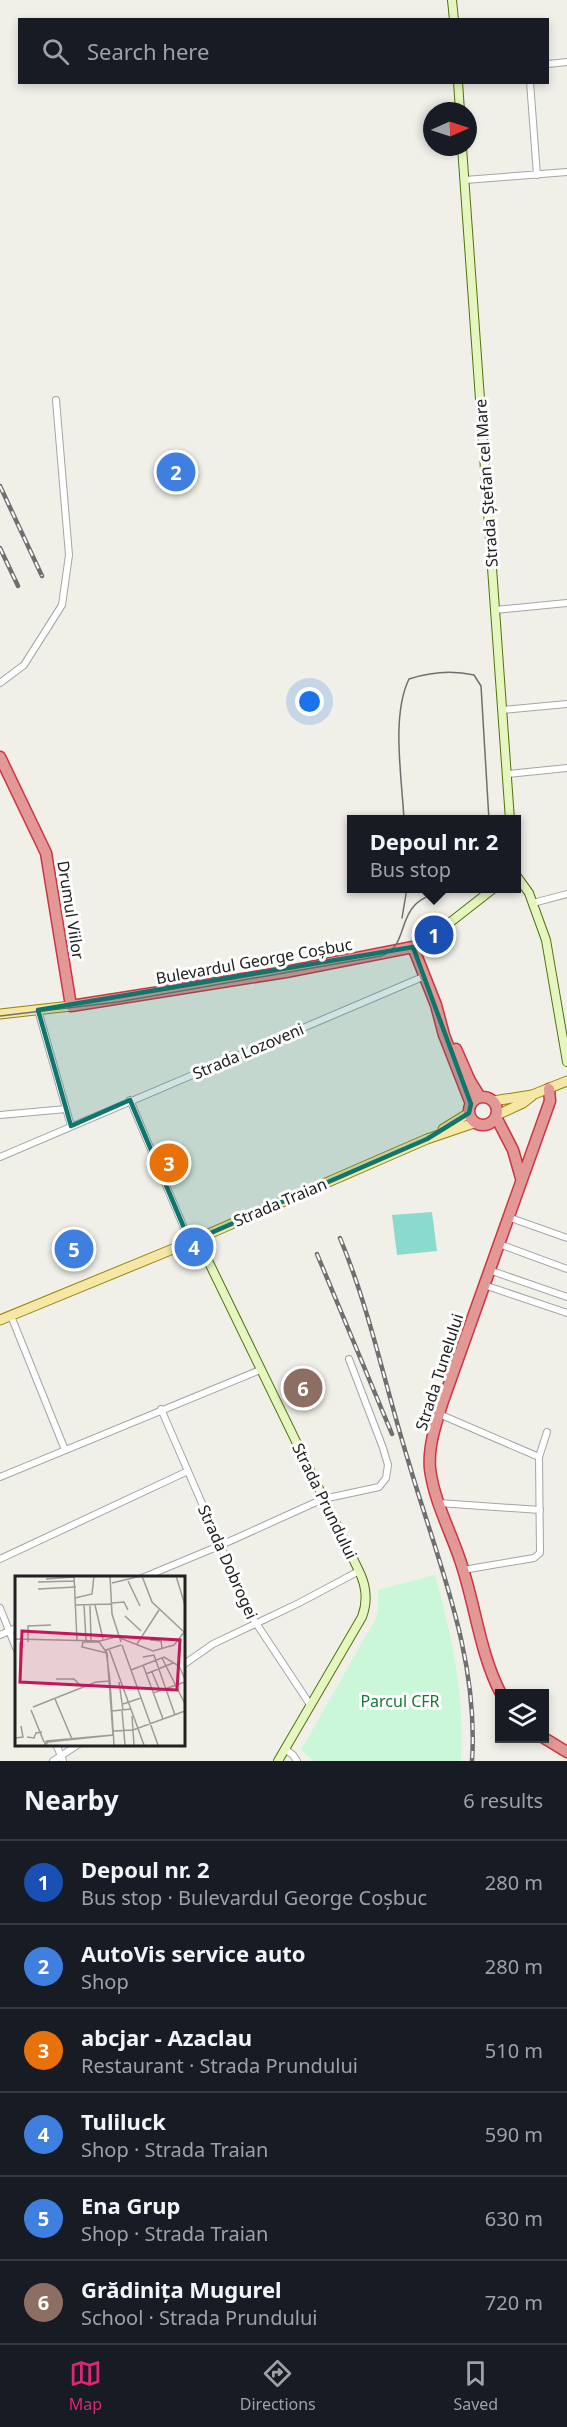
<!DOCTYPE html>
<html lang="en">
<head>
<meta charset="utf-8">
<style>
	body { margin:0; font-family:"Noto Sans",sans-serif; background:#242831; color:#f1f3f6 }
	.controls { position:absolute; right:18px; bottom:18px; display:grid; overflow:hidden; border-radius:0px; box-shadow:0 3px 9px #0003 }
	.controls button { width:54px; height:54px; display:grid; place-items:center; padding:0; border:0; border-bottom:2px solid #363941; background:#171b24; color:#f1f3f6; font:30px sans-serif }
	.compass { position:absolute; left:423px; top:102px; width:54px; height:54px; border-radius:50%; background:#171b24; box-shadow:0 3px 9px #0003; rotate:87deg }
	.you { position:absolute; left:310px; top:702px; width:21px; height:21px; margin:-15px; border:4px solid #fff; border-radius:50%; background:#1a73e8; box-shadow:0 0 0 9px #1a73e833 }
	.badge { display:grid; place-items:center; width:39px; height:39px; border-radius:50%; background:#db2777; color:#fff; font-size:20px; font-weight:700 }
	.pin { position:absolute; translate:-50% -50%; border:3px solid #fff; box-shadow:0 2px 6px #0006 }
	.popup { position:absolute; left:347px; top:815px; width:174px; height:78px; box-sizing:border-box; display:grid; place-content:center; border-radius:0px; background:#171b24; filter:drop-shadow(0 2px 4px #0005); font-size:20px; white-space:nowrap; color:#9ea1a6 }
	.popup b { font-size:22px; color:#f1f3f6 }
	.popup::after { content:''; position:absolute; left:50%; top:100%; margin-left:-12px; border:12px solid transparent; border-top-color:#171b24 }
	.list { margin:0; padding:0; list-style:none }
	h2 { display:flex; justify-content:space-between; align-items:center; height:78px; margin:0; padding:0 24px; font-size:26px }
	h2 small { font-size:20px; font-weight:400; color:#9ea1a6 }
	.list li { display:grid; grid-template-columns:39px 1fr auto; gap:18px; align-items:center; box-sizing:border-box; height:84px; padding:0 24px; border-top:2px solid #363941 }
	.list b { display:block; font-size:22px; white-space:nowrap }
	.list p { margin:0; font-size:20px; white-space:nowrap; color:#9ea1a6 }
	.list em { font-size:20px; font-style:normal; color:#9ea1a6 }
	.icon { flex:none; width:33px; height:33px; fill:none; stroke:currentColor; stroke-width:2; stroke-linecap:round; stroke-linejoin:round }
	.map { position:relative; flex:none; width:567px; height:1761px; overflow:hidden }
	.search { position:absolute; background:#171b24; box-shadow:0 3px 9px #0003; left:18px; right:18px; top:18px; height:66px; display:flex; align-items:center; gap:15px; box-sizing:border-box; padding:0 21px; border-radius:0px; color:#9ea1a6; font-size:22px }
	.sheet { height:582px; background:#171b24 }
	nav { display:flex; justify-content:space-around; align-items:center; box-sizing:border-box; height:84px; border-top:2px solid #363941; background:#171b24; font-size:16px; color:#9ea1a6 }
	nav a { display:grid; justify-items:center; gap:3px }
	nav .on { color:#db2777 }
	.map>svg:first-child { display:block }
	.park { fill:#c9f7d7 }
	.pitch { fill:#8bdace }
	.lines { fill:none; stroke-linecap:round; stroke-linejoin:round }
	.street-casing { stroke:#a5a5a5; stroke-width:8 }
	.secondary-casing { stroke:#4f730c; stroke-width:10 }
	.primary-casing { stroke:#93860a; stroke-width:11 }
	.highway-casing { stroke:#d03343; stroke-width:13 }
	.street { stroke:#fff; stroke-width:6 }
	.secondary { stroke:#e6f6c0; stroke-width:8 }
	.primary { stroke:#f6e7a7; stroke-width:9 }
	.highway { stroke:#e29995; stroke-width:10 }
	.tram { stroke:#6f6f6f; stroke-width:1.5 }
	.rail-casing { stroke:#6f6f6f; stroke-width:4.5 }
	.rail { stroke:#fff; stroke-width:2; stroke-dasharray:7; stroke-linecap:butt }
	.marked { fill:#0f766e; fill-opacity:0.2; stroke:#0f766e; stroke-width:4.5; stroke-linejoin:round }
	.labels { text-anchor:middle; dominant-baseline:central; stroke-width:6; stroke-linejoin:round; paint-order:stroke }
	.street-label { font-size:16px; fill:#212121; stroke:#fff }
	.park-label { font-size:16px; fill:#137a34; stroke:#fff }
	.inset-road { fill:none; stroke:#9d9d98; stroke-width:1.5 }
	.view { fill:#c2185b; fill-opacity:0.15; stroke:#c2185b; stroke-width:3 }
	.inset-edge { fill:none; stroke:#212121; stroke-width:3 }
</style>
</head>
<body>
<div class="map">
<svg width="567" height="1761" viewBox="0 0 567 1761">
	<rect width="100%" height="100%" fill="#f0efe8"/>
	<path class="park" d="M 435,1575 C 452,1636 465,1697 461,1761 L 314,1761 L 301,1750 L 375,1620 L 378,1611 L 378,1590 Z"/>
	<path class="pitch" d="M 432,1212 L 437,1251 L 397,1255 L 392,1215 Z"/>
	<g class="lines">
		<g class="street-casing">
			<path id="street" d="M 548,64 L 567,62
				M 530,82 L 537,175
				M 465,180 L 567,172
				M 495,610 L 567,603
				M 0,683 L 24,665 L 62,605 L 69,555 L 56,400
				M 502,710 L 567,704
				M 507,774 L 567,768
				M 533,903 L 567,894
				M 38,1010 L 71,1126
				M 130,1100 L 190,1242
				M 0,1115 L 66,1109
				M 0,1157 L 425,976
				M 508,1217 L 567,1238
				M 499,1244 L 567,1269
				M 489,1270 L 567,1297
				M 484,1285 L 567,1313
				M 11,1316 L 65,1450
				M 161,1409 L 250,1614 L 311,1706
				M 439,1414 L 539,1457
				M 0,1477 L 260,1370
				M 439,1503 L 540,1510
				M 0,1559 L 188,1471
				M 463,1570 L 534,1558 L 540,1553 L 539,1457 L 547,1432
				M 142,1578 L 219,1546 L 323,1499 L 379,1487 L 386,1478 L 388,1465 L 383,1448 L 349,1359
				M 0,1608 L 16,1648
				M 0,1635 L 16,1628
				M 183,1665 L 213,1644 L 299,1603 L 359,1571
				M 56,1744 L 63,1761
				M 285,1749 L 293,1755 L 297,1761
				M 53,1761 L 79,1744"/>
		</g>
		<g class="secondary-casing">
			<path id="secondary" d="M 452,0 L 454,20
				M 458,82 L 460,111
				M 462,147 L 510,820
				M 516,875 L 529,893 L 546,940 L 567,1062
				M 413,947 L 434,935 L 494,888
				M 197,1238 L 359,1571 C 367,1587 368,1601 362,1617 L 278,1761"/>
		</g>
		<g class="primary-casing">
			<path id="primary" d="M 0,1014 L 71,1006
				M 493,1101 L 532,1095 L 567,1081
				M 497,1115 L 523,1103 L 532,1096
				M 443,1129 L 469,1113
				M 0,1320 L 190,1242 L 427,1139 L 474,1123"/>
		</g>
		<g class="highway-casing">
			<path id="highway" d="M 0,757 L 46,853 L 71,1006 L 286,972 L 413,947 L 436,1005 L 444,1035 L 471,1104
				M 456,1049 L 470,1081 L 480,1097
				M469 1111a14 14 0 1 1 28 0a14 14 0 1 1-28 0Z
				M 496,1117 L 513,1150 L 521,1178
				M 501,1694 C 479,1652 475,1601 459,1557 C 449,1528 434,1500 430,1469 C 428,1446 436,1423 443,1401 L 550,1101 L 549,1089
				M 544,1738 L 567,1752"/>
		</g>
		<use href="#street" class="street"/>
		<use href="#secondary" class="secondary"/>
		<use href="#primary" class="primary"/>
		<use href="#highway" class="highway"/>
		<path class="tram" d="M 404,820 C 402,778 391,716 409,679 C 431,672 452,670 474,675 L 481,686 L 489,820
			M 402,918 L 407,888
			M 0,1016 L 118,1002 L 381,956 C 405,948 399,922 414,906 C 422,897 436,893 448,888"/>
		<g class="rail-casing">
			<path id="rail" d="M 0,486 L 42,576
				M 0,548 L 18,586
				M 340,1238 C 370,1310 385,1386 408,1460 C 437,1560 479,1655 472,1761
				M 317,1254 L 392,1434"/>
		</g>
		<use href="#rail" class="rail"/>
	</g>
	<path class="marked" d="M 413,947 L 471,1104 L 469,1113 L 427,1139 L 190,1242 L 130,1100 L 71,1126 L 38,1010 Z"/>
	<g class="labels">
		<g class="street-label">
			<text transform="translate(486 483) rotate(-94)">Strada Ștefan cel Mare</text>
			<text transform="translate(71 910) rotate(81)">Drumul Viilor</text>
			<text transform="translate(254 961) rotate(-10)">Bulevardul George Coșbuc</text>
			<text transform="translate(248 1051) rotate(-23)">Strada Lozoveni</text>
			<text transform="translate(280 1202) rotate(-23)">Strada Traian</text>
			<text transform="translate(439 1372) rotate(-72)">Strada Tunelului</text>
			<text transform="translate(325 1501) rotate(64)">Strada Prundului</text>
			<text transform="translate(228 1562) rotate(66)">Strada Dobrogei</text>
		</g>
		<g class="park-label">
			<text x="400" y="1701">Parcul CFR</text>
		</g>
	</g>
	<g transform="translate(15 1576)">
		<rect width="170" height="170" fill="#f0efe8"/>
		<path class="inset-road" d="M 59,0 L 62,65M 95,0 L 97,38 L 106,66M 127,0 L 137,26 L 169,56M 161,0 L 170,29M 31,3 L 59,1M 113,5 L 125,30M 23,6 L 59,5M 97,7 L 126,0M 23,13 L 61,11M 60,22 L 77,18 L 79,0M 97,27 L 109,26 L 113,34M 60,29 L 96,28M 69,29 L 71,64M 75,29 L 76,65M 80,29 L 88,63M 110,40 L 126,55M 105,62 L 138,75 L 159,69 L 170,55M 0,63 L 85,65 L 104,60M 135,64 L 146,65 L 147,72M 5,66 L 5,102M 13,66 L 13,50 L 36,49M 122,68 L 144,34M 107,69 L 143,169M 94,73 L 129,169M 128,81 L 139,79 L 160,139M 147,82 L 170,128M 128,89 L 148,143M 116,94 L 149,81 L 164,90 L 170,103M 137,96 L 145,115M 131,98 L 158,87M 41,103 L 59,103 L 67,111M 95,105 L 99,169M 104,106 L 108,134M 138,117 L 170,106M 40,123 L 57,163M 108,128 L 126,122M 18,131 L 81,106 L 95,105 L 91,74 L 106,69M 16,134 L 29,166M 107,134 L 110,169M 97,135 L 116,133M 117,140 L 119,169M 98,155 L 118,154 L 170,135M 12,161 L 19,162 L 21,157 L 27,156M 0,162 L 8,161 L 6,150M 31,165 L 98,159M 30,169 L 30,166 L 33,165 L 98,159 L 92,77 L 67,71 L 68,66 L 84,66 L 92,77 L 98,159 L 33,166 L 30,169"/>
		<path class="view" d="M 7,55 L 165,64 L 162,114 L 5,106 Z"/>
		<rect width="170" height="170" class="inset-edge"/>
	</g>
</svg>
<div class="controls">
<button><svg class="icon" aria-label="layers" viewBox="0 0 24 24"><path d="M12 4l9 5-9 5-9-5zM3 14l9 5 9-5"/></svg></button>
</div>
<svg class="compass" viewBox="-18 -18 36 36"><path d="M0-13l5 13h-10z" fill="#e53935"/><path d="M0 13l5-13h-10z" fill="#9ea1a6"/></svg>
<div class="you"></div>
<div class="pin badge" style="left:434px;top:935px;background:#1a4fb4">1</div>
<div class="popup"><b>Depoul nr. 2</b>Bus stop</div>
<div class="pin badge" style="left:176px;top:472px;background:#3f7fe0">2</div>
<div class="pin badge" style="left:169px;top:1163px;background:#e8710a">3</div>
<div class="pin badge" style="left:194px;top:1247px;background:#3f7fe0">4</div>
<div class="pin badge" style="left:74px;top:1249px;background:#3f7fe0">5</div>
<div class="pin badge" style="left:303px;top:1388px;background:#8d6e63">6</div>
<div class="search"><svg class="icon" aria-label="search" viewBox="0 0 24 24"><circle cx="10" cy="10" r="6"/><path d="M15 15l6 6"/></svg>Search here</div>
</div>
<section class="sheet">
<h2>Nearby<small>6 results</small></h2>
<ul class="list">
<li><span class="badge" style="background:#1a4fb4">1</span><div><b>Depoul nr. 2</b><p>Bus stop · Bulevardul George Coșbuc</p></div><em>280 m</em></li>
<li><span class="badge" style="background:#3f7fe0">2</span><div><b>AutoVis service auto</b><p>Shop</p></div><em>280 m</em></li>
<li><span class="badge" style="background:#e8710a">3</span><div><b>abcjar - Azaclau</b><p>Restaurant · Strada Prundului</p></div><em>510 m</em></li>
<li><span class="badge" style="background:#3f7fe0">4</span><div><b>Tuliluck</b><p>Shop · Strada Traian</p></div><em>590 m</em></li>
<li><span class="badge" style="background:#3f7fe0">5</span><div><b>Ena Grup</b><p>Shop · Strada Traian</p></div><em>630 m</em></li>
<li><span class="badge" style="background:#8d6e63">6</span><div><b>Grădinița Mugurel</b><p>School · Strada Prundului</p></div><em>720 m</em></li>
</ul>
</section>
<nav>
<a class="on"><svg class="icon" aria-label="map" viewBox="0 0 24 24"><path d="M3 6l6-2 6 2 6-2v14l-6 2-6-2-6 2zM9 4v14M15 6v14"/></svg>Map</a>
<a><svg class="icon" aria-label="directions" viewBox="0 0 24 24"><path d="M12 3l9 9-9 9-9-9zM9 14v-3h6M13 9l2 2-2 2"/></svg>Directions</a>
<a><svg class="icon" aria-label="saved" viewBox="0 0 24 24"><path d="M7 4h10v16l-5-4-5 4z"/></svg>Saved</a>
</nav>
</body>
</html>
